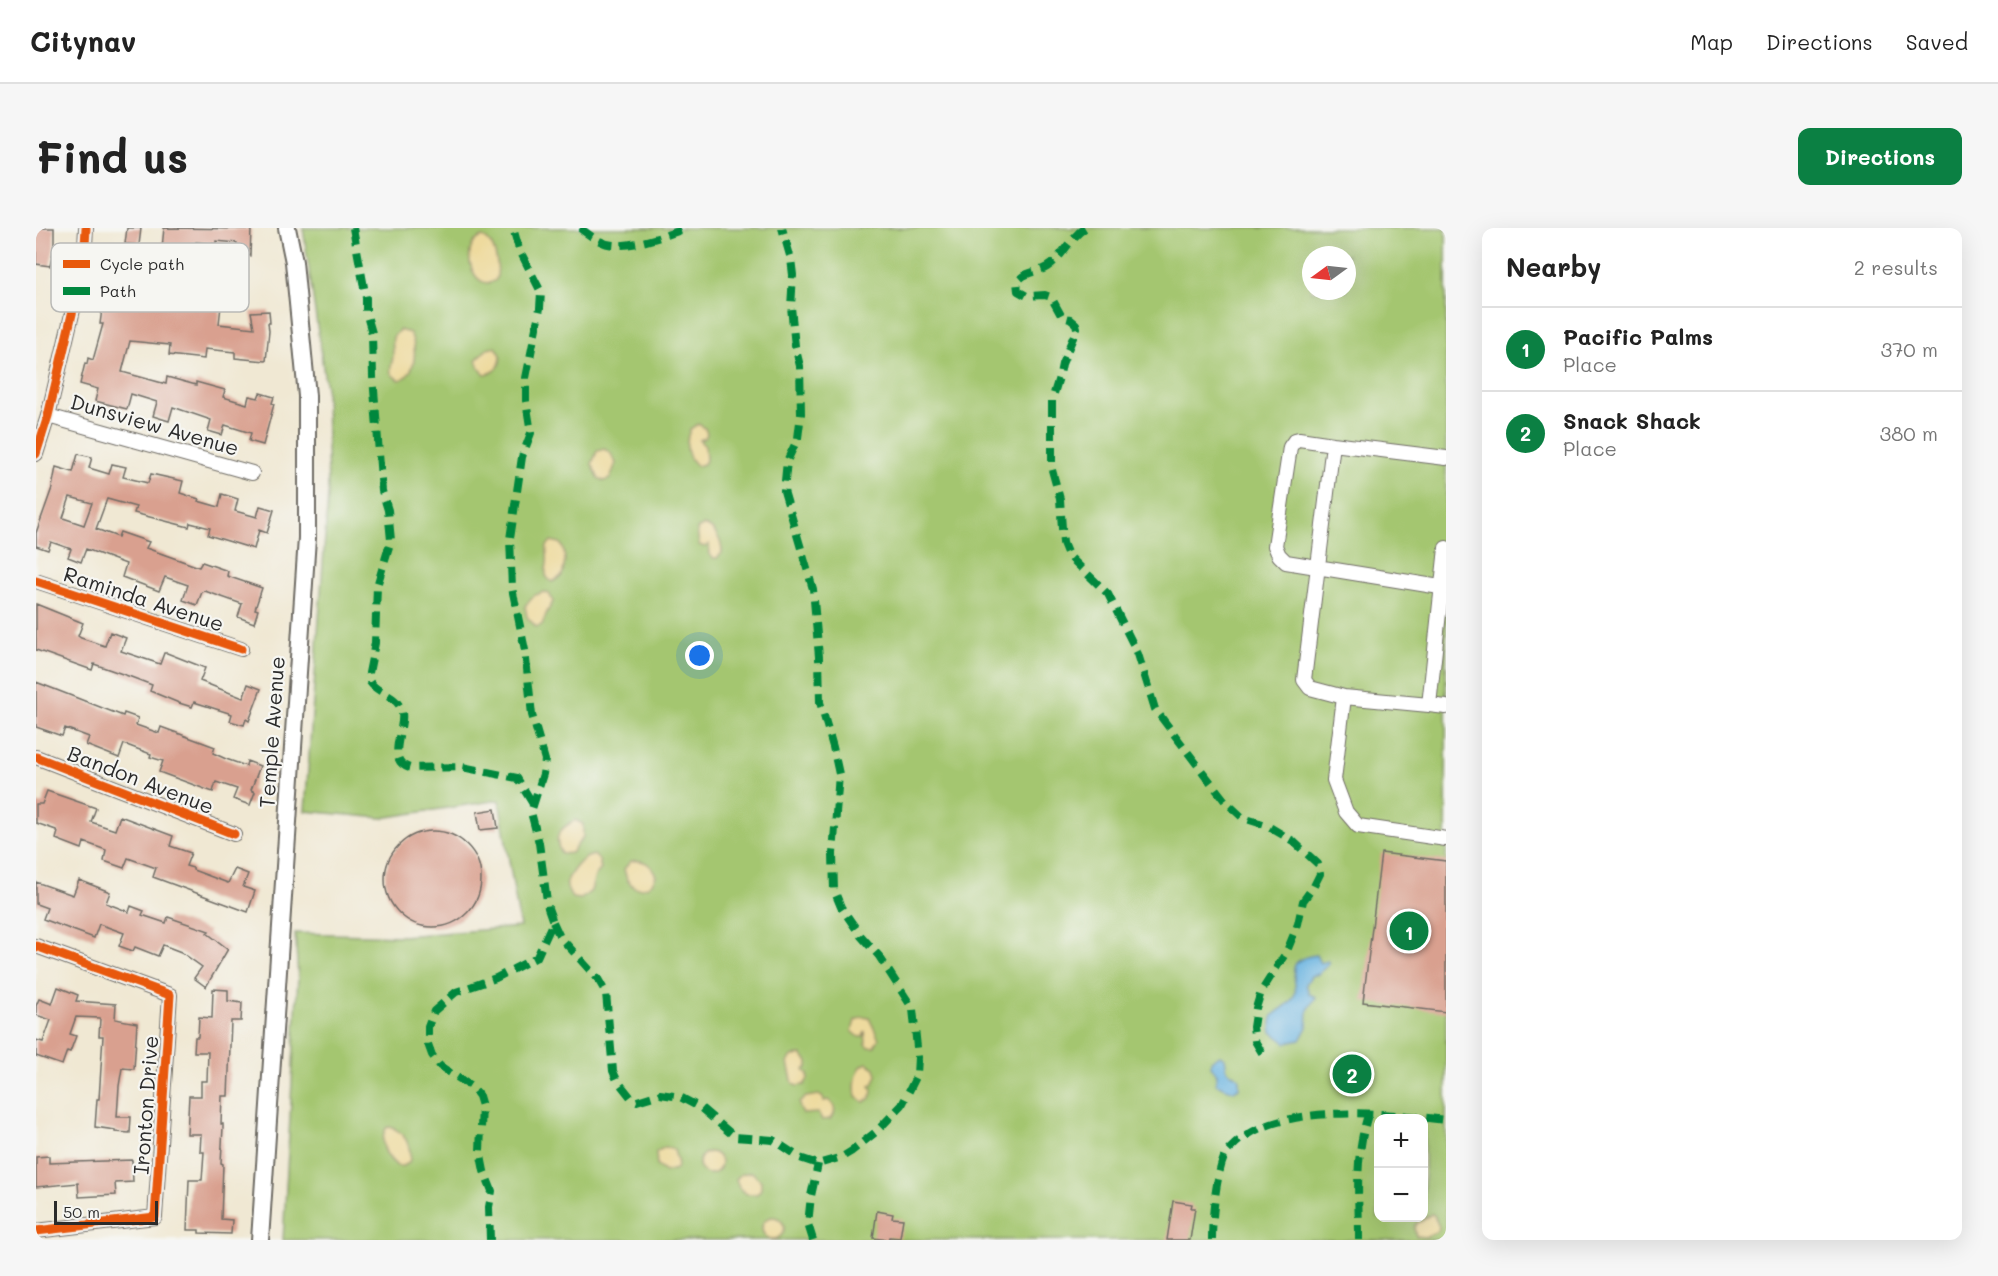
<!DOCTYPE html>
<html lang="en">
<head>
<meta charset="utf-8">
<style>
	body { margin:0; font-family:Mali,sans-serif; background:#f6f6f6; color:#222 }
	.controls { position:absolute; right:18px; bottom:18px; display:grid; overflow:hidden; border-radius:12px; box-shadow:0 6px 24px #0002 }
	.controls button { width:54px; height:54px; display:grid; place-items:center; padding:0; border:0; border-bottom:2px solid #e0e0e0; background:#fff; color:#222; font:30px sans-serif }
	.compass { position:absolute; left:1266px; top:18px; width:54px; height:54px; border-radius:50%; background:#fff; box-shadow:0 6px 24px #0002; rotate:255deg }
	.scale { position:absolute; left:18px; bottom:15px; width:104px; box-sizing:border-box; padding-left:6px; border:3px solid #2b2b2b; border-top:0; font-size:16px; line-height:21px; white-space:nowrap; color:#2b2b2b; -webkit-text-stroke:4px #f6f6f2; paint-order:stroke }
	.you { position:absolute; left:664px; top:428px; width:21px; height:21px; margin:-15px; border:4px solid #fff; border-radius:50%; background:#1a73e8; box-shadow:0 0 0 9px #1a73e833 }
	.badge { display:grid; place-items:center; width:39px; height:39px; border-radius:50%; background:#0b8043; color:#fff; font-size:20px; font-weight:700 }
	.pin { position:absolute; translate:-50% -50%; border:3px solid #fff; box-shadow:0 2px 6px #0006 }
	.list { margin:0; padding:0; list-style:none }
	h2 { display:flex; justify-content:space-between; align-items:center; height:78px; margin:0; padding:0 24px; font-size:26px }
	h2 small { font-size:20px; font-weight:400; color:#767676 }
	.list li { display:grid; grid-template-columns:39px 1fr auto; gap:18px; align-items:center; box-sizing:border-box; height:84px; padding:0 24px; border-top:2px solid #e0e0e0 }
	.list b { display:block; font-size:22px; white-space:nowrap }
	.list p { margin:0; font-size:20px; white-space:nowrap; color:#767676 }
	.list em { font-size:20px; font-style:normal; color:#767676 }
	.map { position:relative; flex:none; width:1410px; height:1012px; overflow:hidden; border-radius:12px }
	header { display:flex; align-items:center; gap:36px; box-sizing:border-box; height:84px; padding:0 30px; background:#fff; border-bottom:2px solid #e0e0e0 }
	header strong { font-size:28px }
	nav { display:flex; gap:33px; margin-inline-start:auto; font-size:21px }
	.intro { display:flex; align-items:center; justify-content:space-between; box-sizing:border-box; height:144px; padding:0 36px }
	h1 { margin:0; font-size:42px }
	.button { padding:15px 27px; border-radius:12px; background:#0b8043; color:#fff; font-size:21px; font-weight:700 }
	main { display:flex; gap:36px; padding:0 36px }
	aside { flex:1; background:#fff; border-radius:12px; box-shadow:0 6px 24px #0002 }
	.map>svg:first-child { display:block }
	.green { fill:#a4c66f; stroke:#68784d; stroke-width:1.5; fill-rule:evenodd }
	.sand { fill:#eeda9e; stroke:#8c8264; stroke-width:1.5 }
	.water { fill:#68b2e0; stroke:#4a6e86; stroke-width:1.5 }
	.building { fill:#d9a08f; fill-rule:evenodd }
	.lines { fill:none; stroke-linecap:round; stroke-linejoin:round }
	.minor-casing { stroke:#706d66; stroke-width:16 }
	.major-casing { stroke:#706d66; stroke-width:20 }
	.minor { stroke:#fff; stroke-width:14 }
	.major { stroke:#fff; stroke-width:16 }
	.quiet { stroke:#00873e; stroke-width:8; stroke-dasharray:15 8; stroke-linecap:butt }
	.cycleway-casing { stroke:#f6f6f2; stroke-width:13 }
	.cycleway { stroke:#e8590c; stroke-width:9 }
	.labels { text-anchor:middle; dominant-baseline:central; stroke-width:4.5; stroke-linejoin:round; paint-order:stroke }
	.street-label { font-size:21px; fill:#2b2b2b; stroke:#f6f6f2 }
	.key { fill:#f6f6f2; stroke:#b9b9b6; stroke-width:1.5 }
	.key-label { font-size:16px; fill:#2b2b2b }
</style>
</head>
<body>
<header>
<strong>Citynav</strong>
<nav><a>Map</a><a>Directions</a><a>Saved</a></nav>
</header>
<div class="intro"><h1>Find us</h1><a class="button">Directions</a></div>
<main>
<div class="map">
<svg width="1410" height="1012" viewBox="0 0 1410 1012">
	<rect width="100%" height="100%" fill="#f6f6f2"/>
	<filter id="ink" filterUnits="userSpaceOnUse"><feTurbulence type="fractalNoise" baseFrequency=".0167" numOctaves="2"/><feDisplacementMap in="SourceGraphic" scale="12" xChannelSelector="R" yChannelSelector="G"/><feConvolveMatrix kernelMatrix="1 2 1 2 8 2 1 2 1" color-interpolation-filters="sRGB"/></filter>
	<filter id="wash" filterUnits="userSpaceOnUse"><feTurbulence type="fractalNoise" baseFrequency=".008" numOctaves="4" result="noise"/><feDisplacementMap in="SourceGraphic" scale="24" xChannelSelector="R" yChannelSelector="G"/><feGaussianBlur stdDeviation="1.35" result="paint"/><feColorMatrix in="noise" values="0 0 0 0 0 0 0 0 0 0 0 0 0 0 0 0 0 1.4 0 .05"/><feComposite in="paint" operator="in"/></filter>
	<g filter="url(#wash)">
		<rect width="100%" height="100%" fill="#f0e8d3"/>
		<path class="green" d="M 267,0 L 1410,0 L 1410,1012 L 247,1012 L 262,749 L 259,705 L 366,708 L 484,699 L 463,572 L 346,590 L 269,583 L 292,267 L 290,160 ZM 1275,27 L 1311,27 L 1311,63 L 1275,63 ZM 1342,890 L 1388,890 L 1388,990 L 1342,990 Z"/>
		<path class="sand" d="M 446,9 C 459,12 464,40 460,52 C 438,67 421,18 446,9 Z
			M 363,102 L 374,105 C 381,119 381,146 364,152 C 347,144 358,138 357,125 C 357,120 356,115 357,109 Z
			M 460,119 L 465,127 C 465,138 460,145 449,146 L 443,140 L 440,132 L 451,121 Z
			M 662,196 L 669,200 L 671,206 L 669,210 L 663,212 L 669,218 L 670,232 L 668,236 L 661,238 C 649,229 649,214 654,201 Z
			M 568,221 L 574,224 L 580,235 L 574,251 L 568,253 L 562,250 L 556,236 L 561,223 Z
			M 668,297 C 680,300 686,314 686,325 L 681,330 L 677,330 L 674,327 L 673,316 L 669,319 L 663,317 L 661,301 Z
			M 515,313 L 524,315 C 531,325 529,337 526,348 L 516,354 C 507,348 510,344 511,335 C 512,329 510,323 511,318 Z
			M 507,364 L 513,365 L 517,374 L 511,384 L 506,397 L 500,399 L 491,389 L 489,378 L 497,368 Z
			M 539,592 L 547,596 L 547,609 L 535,625 L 526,626 C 515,608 525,600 539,592 Z
			M 558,627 L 563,632 L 565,641 L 559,648 L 555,663 L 545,671 L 536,670 C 527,656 530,652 539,640 C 545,633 548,629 558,627 Z
			M 595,633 C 608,631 616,636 620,648 C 616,658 608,662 598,659 L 591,652 L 588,641 Z
			M 827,789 L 833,790 L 843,811 L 838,819 L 833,819 L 830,816 L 829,804 L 827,809 L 823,809 L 816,803 L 819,792 Z
			M 766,827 L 772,834 L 772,839 L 768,842 L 772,846 L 772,851 L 768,857 L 761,858 L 757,856 L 752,835 L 756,828 Z
			M 831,835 L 839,840 L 841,847 L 837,857 L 834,858 L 836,862 L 835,870 L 828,874 L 820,868 C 818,857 819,839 831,835 Z
			M 783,867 L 787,870 L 788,873 L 792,872 C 799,877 801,884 795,891 L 786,892 L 782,885 L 767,886 L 764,881 L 763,875 L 770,869 Z
			M 354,899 C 369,903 377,920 373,935 L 367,938 L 361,938 C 349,928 343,915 350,900 Z
			M 629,919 L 638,922 L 642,936 L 640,941 L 629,944 L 621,938 L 620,924 Z
			M663 935a11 11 0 1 1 22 0a11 11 0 1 1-22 0Z
			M 716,944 L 725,953 L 725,961 L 721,966 L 711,966 L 703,960 L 700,951 L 705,946 Z
			M 1395,986 L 1398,987 L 1403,999 L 1401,1004 L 1390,1009 L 1380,1008 L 1378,1000 L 1380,995 L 1386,993 Z
			M726 1000a11 11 0 1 1 22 0a11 11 0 1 1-22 0Z"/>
		<path class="water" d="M 1280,727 L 1284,735 L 1292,733 L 1293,735 L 1283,746 L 1275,748 L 1270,756 L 1273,766 L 1280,769 L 1272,782 L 1271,799 L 1264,812 L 1250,815 L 1236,804 C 1231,780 1247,786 1257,770 C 1267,755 1241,732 1280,727 Z
			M 1184,827 L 1189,830 L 1191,842 L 1203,850 L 1203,860 L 1198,863 L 1180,856 L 1181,846 L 1175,838 L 1175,833 Z"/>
		<g id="blocks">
			<path class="building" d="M 0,0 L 18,0 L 18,20 L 14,38 L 0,36 Z
				M 91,0 L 105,0 L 103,17 L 89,16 Z
				M 128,0 L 215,1 L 214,28 L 200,26 L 201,15 L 180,13 L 180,16 L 160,14 L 159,23 L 126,20 Z
				M 69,59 L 97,62 L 96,67 L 98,68 L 185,78 L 183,96 L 218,100 L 215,84 L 233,83 L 234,95 L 232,95 L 233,103 L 230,133 L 199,130 L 199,124 L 169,121 L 168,131 L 133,127 L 134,117 L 94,113 L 86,144 L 130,156 L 131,149 L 160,157 L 160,154 L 189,162 L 187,169 L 211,176 L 213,168 L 222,170 L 224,165 L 238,169 L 236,175 L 238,176 L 227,217 L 213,213 L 215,205 L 189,197 L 186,207 L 172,203 L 175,192 L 137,179 L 133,193 L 117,188 L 121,174 L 95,166 L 91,181 L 59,173 L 62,161 L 44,156 L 49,135 L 51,136 L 52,130 L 57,132 L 67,96 L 64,96 Z
				M 42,226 L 56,229 L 53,240 L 73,246 L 76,236 L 90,239 L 87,249 L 112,255 L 115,246 L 147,253 L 144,265 L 163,271 L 162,273 L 183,279 L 186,266 L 202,271 L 199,283 L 221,289 L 224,278 L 238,282 L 231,305 L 223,302 L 218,321 L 172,307 L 174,300 L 154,295 L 153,299 L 98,285 L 100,279 L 71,271 L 60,301 L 82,309 L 84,304 L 113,314 L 110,320 L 163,339 L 166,334 L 192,343 L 191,348 L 226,360 L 219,381 L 222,382 L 218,395 L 202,389 L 206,376 L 169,363 L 166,364 L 161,377 L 147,372 L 152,357 L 129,349 L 123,363 L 110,358 L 86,349 L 90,336 L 50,321 L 45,334 L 32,329 L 35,321 L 15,314 L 12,322 L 0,318 L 0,305 L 16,260 L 20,239 L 37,244 ZM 34,269 L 56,275 L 48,297 L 27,290 Z
				M 0,376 L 47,395 L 42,408 L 45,410 L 69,418 L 74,404 L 90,410 L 85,423 L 124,436 L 128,425 L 131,425 L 169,440 L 164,453 L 207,470 L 212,456 L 225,461 L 213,493 L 210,491 L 208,497 L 194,493 L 196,486 L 158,474 L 156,479 L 143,475 L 114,463 L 116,457 L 95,449 L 58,436 L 56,442 L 0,422 Z
				M 0,454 L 87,488 L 88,485 L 102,490 L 100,497 L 123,505 L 125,499 L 179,519 L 177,525 L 190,531 L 210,538 L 211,533 L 224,538 L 215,562 L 219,564 L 214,577 L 197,571 L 201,561 L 180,554 L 177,564 L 123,544 L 127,533 L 114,529 L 115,526 L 112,525 L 88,516 L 83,530 L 50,517 L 53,509 L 29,500 L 26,508 L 0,499 Z
				M 11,563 L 60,580 L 55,594 L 79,602 L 84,588 L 137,608 L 134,618 L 155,625 L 150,638 L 157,640 L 157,642 L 192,655 L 199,641 L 212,646 L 207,659 L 219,663 L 212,684 L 117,649 L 120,640 L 92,630 L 88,640 L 68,633 L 70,622 L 48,614 L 46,621 L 20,611 L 22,604 L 20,602 L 0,595 L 0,576 L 6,576 Z
				M 459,581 L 462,600 L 444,602 L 441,584 Z
				M349 651a48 48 0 1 1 96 0a48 48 0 1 1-96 0Z
				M 1345,625 L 1410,633 L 1410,784 L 1327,774 Z
				M 43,652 L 74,664 L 70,675 L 93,684 L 95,678 L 108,683 L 106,687 L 130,695 L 132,689 L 173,703 L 171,705 L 192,721 L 170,759 L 158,750 L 166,739 L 145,724 L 127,717 L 122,728 L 99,719 L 97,723 L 83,718 L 88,705 L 63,696 L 58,710 L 7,691 L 11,680 L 0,676 L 0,654 L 37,667 Z
				M 22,759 L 42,767 L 40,773 L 80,776 L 79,791 L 101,795 L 98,841 L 86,840 L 83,858 L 81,889 L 95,889 L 94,905 L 79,904 L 79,902 L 59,899 L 61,871 L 63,871 L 67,808 L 63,808 L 64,790 L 40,789 L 34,806 L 40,808 L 34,824 L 31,823 L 26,837 L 0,828 L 0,812 L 7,814 L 15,792 L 0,787 L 0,778 L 3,771 L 16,776 Z
				M 177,761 L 192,762 L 192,773 L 206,775 L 205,793 L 195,793 L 192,868 L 186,868 L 185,896 L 187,896 L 187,899 L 185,935 L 187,936 L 185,991 L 196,992 L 195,1006 L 163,1005 L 163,1002 L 151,1002 L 153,952 L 166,952 L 168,924 L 164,924 L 165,906 L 151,906 L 153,868 L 165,868 L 165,853 L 171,853 L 172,824 L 158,824 L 159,809 L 162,809 L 163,789 L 176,790 Z
				M 1316,837 L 1326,838 L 1324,856 L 1307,854 L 1309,842 Z
				M 13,928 L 13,935 L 96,932 L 97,954 L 79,955 L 80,967 L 43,969 L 42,955 L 0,959 L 0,929 Z
				M 1137,973 L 1156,976 L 1155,980 L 1159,980 L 1154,1012 L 1131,1012 Z
				M 841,983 L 857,986 L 856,990 L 867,991 L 864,1010 L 853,1009 L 852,1012 L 837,1010 Z"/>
		</g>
	</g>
	<g filter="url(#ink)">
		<use href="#blocks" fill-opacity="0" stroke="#706d66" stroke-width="1.5"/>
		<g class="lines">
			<g class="minor-casing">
				<path id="minor" d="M 48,35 L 205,52
					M 12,188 L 216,245
					M 1297,216 L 1263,211 L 1259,212 L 1254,219 L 1239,318 L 1243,327 L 1250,334 L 1410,360
					M 0,226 L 12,188 L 48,35 L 50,0
					M 1410,230 L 1297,216 L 1268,452 L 1274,460 L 1308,469 L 1298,552 L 1310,584 L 1322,598 L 1410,611
					M 1410,320 L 1393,477 L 1410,479
					M 0,353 L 205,421
					M 1308,469 L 1393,477
					M 0,529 L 198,606
					M 0,718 L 134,767 L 119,989 L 0,1003"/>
			</g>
			<g class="major-casing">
				<path id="major" d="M 224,1012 L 271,310 L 271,168 L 258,34 L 251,0"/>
			</g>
			<use href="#minor" class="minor"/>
			<use href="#major" class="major"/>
			<path class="quiet" d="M 317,0 L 330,70 L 330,84 L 336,105 L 337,149 L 346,263 L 352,282 L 355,312 L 341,358 L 339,415 L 333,445 L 334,454 C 343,467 363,467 366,485 C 369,502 349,533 374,540 L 426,539 L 481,550 L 497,576
				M 544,0 C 553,7 565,16 577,17 C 598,19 631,7 651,0
				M 1049,0 C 1033,10 1027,29 1011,39 C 999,46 991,42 981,54 L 982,63 L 991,68 L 1009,67 L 1015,69 L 1026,89 L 1034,91 L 1040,96 L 1041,100 L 1026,136 L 1024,146 L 1016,172 L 1016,242 L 1024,271 L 1027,315 L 1032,327 L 1072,366 L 1102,426 L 1119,481 L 1169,547 L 1189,573 L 1207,590 L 1230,597 L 1257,613 L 1282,636 L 1284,646 L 1278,658 L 1267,673 L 1262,696 L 1251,723 L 1225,764 L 1220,780 L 1217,799 L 1219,813 L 1229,830
				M 517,694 L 524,709 L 562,751 L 570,765 L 577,843 L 581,852 L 596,871 L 601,873 L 624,866 L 644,869 L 665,880 L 699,909 L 737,912 L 764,930 L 782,936 L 806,929 L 816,923 L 841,903 L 866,877 L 881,847 L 882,829 L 877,781 L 843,728 L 825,708 L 805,679 L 798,662 L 797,626 L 803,546 L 797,519 L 784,474 L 783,429 L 777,361 L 748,263 L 751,233 L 762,210 L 765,186 L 764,138 L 759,118 L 755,79 L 757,47 L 755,31 L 746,0
				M 454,1012 L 453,979 L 456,963 L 448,943 L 444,923 L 446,878 L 443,868 L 436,859 L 404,838 L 396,827 L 392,816 L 392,799 L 398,783 L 420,764 L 460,750 L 501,729 L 517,694 L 512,680 L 503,615 L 495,584 L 507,546 L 509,532 L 496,487 L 489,422 L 476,360 L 474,311 L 486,229 L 495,205 L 490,173 L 490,150 L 504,80 L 505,64 L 483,21 L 477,0
				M 777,1012 L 772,996 L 775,968 L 782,936
				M 1176,1012 C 1176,990 1180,946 1189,927 C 1191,923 1195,920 1198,917 C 1243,874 1352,885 1410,892
				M 1323,1012 C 1323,966 1318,932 1332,887"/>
			<g class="cycleway-casing">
				<path id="cycleway" d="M 0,226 L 12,188 L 48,35 L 50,0
					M 0,353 L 205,421
					M 0,529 L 198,606
					M 0,718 L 134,767 L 119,989 L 0,1003"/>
			</g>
			<use href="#cycleway" class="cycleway"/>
		</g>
	</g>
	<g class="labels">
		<g class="street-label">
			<text transform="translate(119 196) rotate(16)">Dunsview Avenue</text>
			<text transform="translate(108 370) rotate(18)">Raminda Avenue</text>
			<text transform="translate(235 504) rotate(-86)">Temple Avenue</text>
			<text transform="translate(105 551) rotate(21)">Bandon Avenue</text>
			<text transform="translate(109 877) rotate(-86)">Ironton Drive</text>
		</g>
	</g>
	<rect x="15" y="15" width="198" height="69" rx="9" class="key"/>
	<rect x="27" y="32" width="27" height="8" fill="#e8590c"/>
	<rect x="27" y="59" width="27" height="8" fill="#00873e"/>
	<g class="key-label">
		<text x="64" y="42">Cycle path</text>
		<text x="64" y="69">Path</text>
	</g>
</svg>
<div class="controls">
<button>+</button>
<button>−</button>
</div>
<svg class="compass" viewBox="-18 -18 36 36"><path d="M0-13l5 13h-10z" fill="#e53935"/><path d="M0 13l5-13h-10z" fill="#767676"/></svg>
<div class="scale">50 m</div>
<div class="you"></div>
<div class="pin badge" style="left:1373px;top:703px">1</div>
<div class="pin badge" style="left:1316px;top:846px">2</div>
</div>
<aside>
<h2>Nearby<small>2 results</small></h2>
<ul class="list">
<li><span class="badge">1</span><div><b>Pacific Palms</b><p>Place</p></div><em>370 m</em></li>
<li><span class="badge">2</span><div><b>Snack Shack</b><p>Place</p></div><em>380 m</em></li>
</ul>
</aside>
</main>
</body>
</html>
